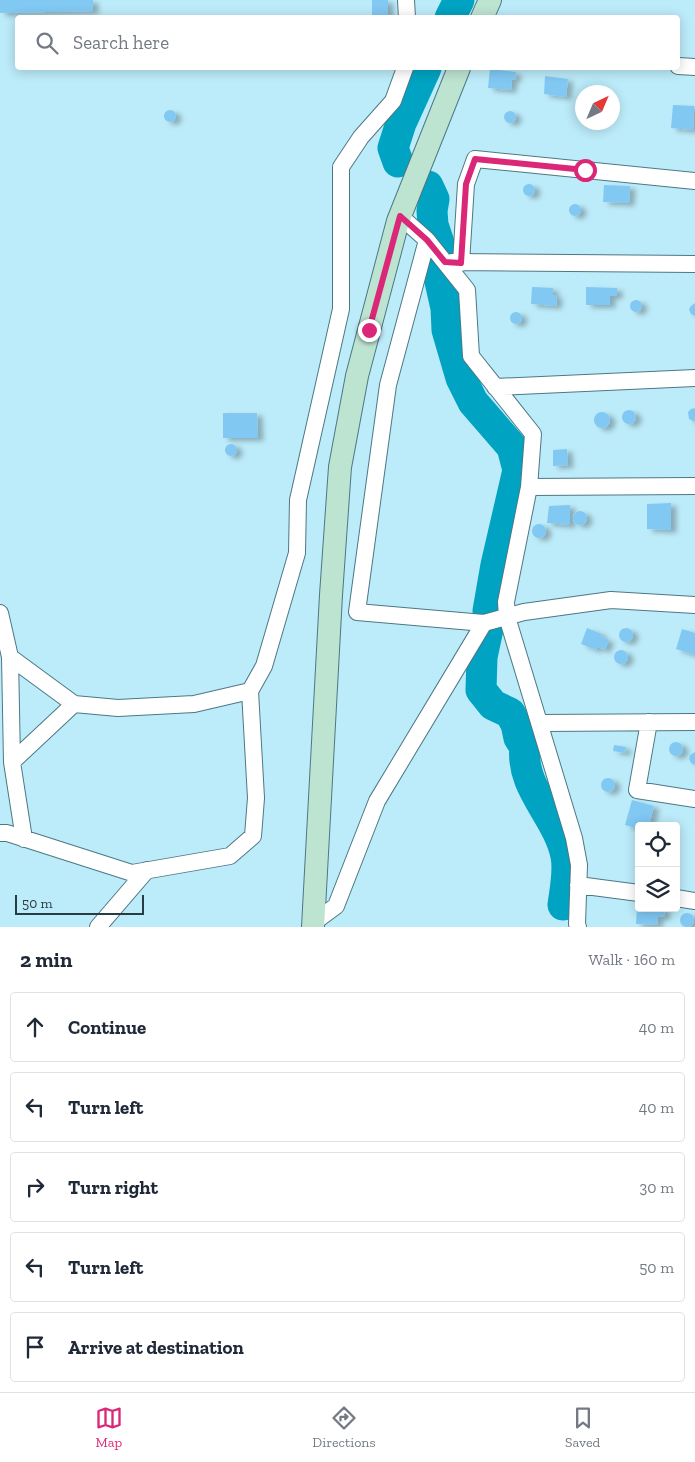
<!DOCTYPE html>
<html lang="en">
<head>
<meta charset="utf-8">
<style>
	body { margin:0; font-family:"Zilla Slab",serif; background:#f6f6f7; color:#1f2937 }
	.controls { position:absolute; right:15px; bottom:15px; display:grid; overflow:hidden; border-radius:5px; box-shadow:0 2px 12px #0003 }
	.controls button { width:45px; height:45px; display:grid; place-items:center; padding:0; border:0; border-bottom:1px solid #e0e1e3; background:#fff; color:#1f2937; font:25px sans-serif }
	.compass { position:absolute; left:575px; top:85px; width:45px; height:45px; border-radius:50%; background:#fff; box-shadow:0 2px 12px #0003; rotate:44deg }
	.scale { position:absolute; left:15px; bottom:12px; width:129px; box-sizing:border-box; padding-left:5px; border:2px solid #293c41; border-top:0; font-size:14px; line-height:18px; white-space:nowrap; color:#293c41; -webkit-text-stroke:4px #bcebf9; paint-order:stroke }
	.stop { position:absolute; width:15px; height:15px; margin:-11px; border:4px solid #db2777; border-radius:50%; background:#fff }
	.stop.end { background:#db2777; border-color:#fff; box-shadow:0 1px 5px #0008 }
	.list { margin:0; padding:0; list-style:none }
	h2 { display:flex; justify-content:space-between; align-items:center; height:65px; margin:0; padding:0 20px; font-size:21px }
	h2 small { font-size:16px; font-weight:400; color:#747a83 }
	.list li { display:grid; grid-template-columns:32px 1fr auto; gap:15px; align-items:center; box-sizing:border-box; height:70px; margin:0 10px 10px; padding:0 10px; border:1px solid #e0e1e3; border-radius:5px }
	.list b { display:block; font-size:19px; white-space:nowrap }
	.list em { font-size:16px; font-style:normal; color:#747a83 }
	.icon { flex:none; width:28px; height:28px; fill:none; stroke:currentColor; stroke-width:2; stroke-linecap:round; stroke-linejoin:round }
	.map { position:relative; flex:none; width:695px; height:927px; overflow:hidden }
	.search { position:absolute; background:#fff; box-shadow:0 2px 12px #0003; left:15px; right:15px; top:15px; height:55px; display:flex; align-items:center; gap:12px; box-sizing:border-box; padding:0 18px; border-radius:5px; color:#747a83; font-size:19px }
	.sheet { height:465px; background:#fff }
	nav { display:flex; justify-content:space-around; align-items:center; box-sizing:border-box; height:70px; border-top:1px solid #e0e1e3; background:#fff; font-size:14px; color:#747a83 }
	nav a { display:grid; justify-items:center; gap:2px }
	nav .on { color:#db2777 }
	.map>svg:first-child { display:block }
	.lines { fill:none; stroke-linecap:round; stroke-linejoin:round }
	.river { stroke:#00a3c1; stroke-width:31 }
	.building { fill:#81c8f3; filter:url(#shadow) }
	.street-casing { stroke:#4c7884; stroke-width:18 }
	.secondary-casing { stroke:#4c7884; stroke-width:24 }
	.street { stroke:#fff; stroke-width:16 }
	.secondary { stroke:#bde3d1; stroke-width:22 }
	.route { stroke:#db2777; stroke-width:6 }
</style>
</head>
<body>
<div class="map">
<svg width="695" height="927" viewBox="0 0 695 927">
	<defs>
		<filter id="shadow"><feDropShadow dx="5.5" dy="3" stdDeviation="2.5" flood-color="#0004"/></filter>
	</defs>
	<rect width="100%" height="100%" fill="#bcebf9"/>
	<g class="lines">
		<path class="river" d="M 450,18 L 459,0
			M 398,162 L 393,148 L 401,123 L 426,68
			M 428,186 L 434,199 L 432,211 L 433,225 L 441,249
			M 437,268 L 446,308 L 447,330 L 461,378 L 473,402 L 512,447 L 518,470 L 496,565 L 488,611
			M 488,629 L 482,657 L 481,690 L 493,705 L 510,713 L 516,724 L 519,738 L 525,747 C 520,788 558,816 566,856 C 569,871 565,890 563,905"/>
	</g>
	<path class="building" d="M 0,0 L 93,0 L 93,11 L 0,13 Z
		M 372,0 L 388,0 L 388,18 L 372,18 Z
		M 490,69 L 516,72 L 515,80 L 512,79 L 511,90 L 488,88 Z
		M 545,76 L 568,79 L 566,97 L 544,94 Z
		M 673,105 L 694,106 L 693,130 L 671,128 Z
		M164 116a6 6 0 1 1 12 0a6 6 0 1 1-12 0Z
		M504 117a6 6 0 1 1 12 0a6 6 0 1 1-12 0Z
		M523 190a6 6 0 1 1 12 0a6 6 0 1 1-12 0Z
		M 604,185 L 630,186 L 629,203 L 603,202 Z
		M569 210a6 6 0 1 1 12 0a6 6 0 1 1-12 0Z
		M 532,287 L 553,288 L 553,295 L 557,295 L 556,306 L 531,304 Z
		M 586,287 L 617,288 L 617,296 L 610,296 L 610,305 L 586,305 Z
		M630 306a6 6 0 1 1 12 0a6 6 0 1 1-12 0Z
		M 695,303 L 695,316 L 691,314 L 689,309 L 691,306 Z
		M510 318a6 6 0 1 1 12 0a6 6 0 1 1-12 0Z
		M 695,408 L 695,421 L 693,421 L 689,419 L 688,412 L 691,409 Z
		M622 417a7 7 0 1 1 14 0a7 7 0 1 1-14 0Z
		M594 420a8 8 0 1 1 16 0a8 8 0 1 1-16 0Z
		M 223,413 L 257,413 L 258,438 L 223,438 Z
		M225 450a6 6 0 1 1 12 0a6 6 0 1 1-12 0Z
		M 567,449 L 568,465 L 553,466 L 553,450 Z
		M 671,503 L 671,530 L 647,529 L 647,504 Z
		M 570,505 L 570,525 L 547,523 L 549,506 Z
		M573 518a7 7 0 1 1 14 0a7 7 0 1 1-14 0Z
		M532 531a7 7 0 1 1 14 0a7 7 0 1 1-14 0Z
		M 587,628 L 602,634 L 601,637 L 609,640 L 605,650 L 597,647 L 596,650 L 581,644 Z
		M619 635a7 7 0 1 1 14 0a7 7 0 1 1-14 0Z
		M 682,629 L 695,633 L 695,655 L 676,649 Z
		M614 657a7 7 0 1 1 14 0a7 7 0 1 1-14 0Z
		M669 749a7 7 0 1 1 14 0a7 7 0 1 1-14 0Z
		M 614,745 L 626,747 L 625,753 L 613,751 Z
		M 695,752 L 695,765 L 691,763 L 689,759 L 690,755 Z
		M601 785a7 7 0 1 1 14 0a7 7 0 1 1-14 0Z
		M 632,800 L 654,806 L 649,826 L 639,826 L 639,829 L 625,825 Z
		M 637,906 L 639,906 L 639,908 L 665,908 L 664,917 L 658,917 L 657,925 L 636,924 Z
		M680 920a7 7 0 1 1 14 0a7 7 0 1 1-14 0Z"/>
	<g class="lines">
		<g class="street-casing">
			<path id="street" d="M 406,0 L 407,18
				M 678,66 L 695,67
				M 400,216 L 427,240 L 388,385 L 357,612 L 484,623 L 524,612 L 611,600 L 695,605
				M 427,240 L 467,290 L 471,356 L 533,434 L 529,487 L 506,602 L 507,617 L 574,838 L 579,865 L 577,924 L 578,927
				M 452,262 L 695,264
				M 461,263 L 466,184 L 475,159 L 695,181
				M 495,387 L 695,378
				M 529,487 L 695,486
				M 0,613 L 10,657 L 12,762 L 24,839
				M 10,657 L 74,704
				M 649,722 L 637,790 L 695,799
				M 540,723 L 695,722
				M 12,762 L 74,704 L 118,708 L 194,704 L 250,691
				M 0,833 L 7,833 L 132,873 L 230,856 L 253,836 L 256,798 L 250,691 L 264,666 L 297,553 L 298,500 L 341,309 L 341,167 L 361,137 L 393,101 L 405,68
				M 578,885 L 639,893
				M 676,898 L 695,901
				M 313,923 L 336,906 L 377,801 L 484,623
				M 98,927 L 147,870"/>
		</g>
		<g class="secondary-casing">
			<path id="secondary" d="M 482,18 L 490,0
				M 313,927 L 331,595 L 340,467 L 357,376 L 398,221 L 459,68"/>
		</g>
		<use href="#street" class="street"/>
		<use href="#secondary" class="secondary"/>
	</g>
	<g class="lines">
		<path class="route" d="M 369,330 L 400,216 L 427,240 L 445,262 L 461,263 L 466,184 L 475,159 L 585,170"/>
	</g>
</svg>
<div class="controls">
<button><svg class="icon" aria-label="locate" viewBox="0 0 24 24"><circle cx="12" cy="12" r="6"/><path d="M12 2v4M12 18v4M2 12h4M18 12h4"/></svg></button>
<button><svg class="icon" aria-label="layers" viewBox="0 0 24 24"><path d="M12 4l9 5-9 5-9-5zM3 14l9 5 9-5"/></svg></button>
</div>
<svg class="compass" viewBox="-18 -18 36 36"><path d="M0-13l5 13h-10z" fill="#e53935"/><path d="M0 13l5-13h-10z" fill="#747a83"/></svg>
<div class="scale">50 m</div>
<div class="stop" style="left:585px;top:170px"></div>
<div class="stop end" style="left:369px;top:330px"></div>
<div class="search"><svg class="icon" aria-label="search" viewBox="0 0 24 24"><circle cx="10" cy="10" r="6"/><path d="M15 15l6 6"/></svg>Search here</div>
</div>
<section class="sheet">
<h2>2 min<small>Walk · 160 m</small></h2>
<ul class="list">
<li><svg class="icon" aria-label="ahead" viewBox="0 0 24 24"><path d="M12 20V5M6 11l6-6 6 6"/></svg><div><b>Continue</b></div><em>40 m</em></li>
<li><svg class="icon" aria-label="left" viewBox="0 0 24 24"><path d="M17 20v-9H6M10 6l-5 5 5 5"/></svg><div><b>Turn left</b></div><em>40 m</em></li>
<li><svg class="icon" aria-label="right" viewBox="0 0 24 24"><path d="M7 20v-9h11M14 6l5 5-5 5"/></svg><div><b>Turn right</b></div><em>30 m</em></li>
<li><svg class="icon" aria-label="left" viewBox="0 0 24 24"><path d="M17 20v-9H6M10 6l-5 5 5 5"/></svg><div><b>Turn left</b></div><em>50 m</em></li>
<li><svg class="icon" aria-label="arrive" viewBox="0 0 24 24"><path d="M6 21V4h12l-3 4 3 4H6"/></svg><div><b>Arrive at destination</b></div></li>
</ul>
</section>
<nav>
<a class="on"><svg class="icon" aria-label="map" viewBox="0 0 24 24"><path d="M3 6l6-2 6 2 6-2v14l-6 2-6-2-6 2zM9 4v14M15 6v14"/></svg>Map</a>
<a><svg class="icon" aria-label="directions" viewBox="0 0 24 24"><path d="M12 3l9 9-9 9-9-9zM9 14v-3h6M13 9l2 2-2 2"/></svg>Directions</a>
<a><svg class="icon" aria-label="saved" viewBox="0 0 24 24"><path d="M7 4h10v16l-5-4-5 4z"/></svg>Saved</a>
</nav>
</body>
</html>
